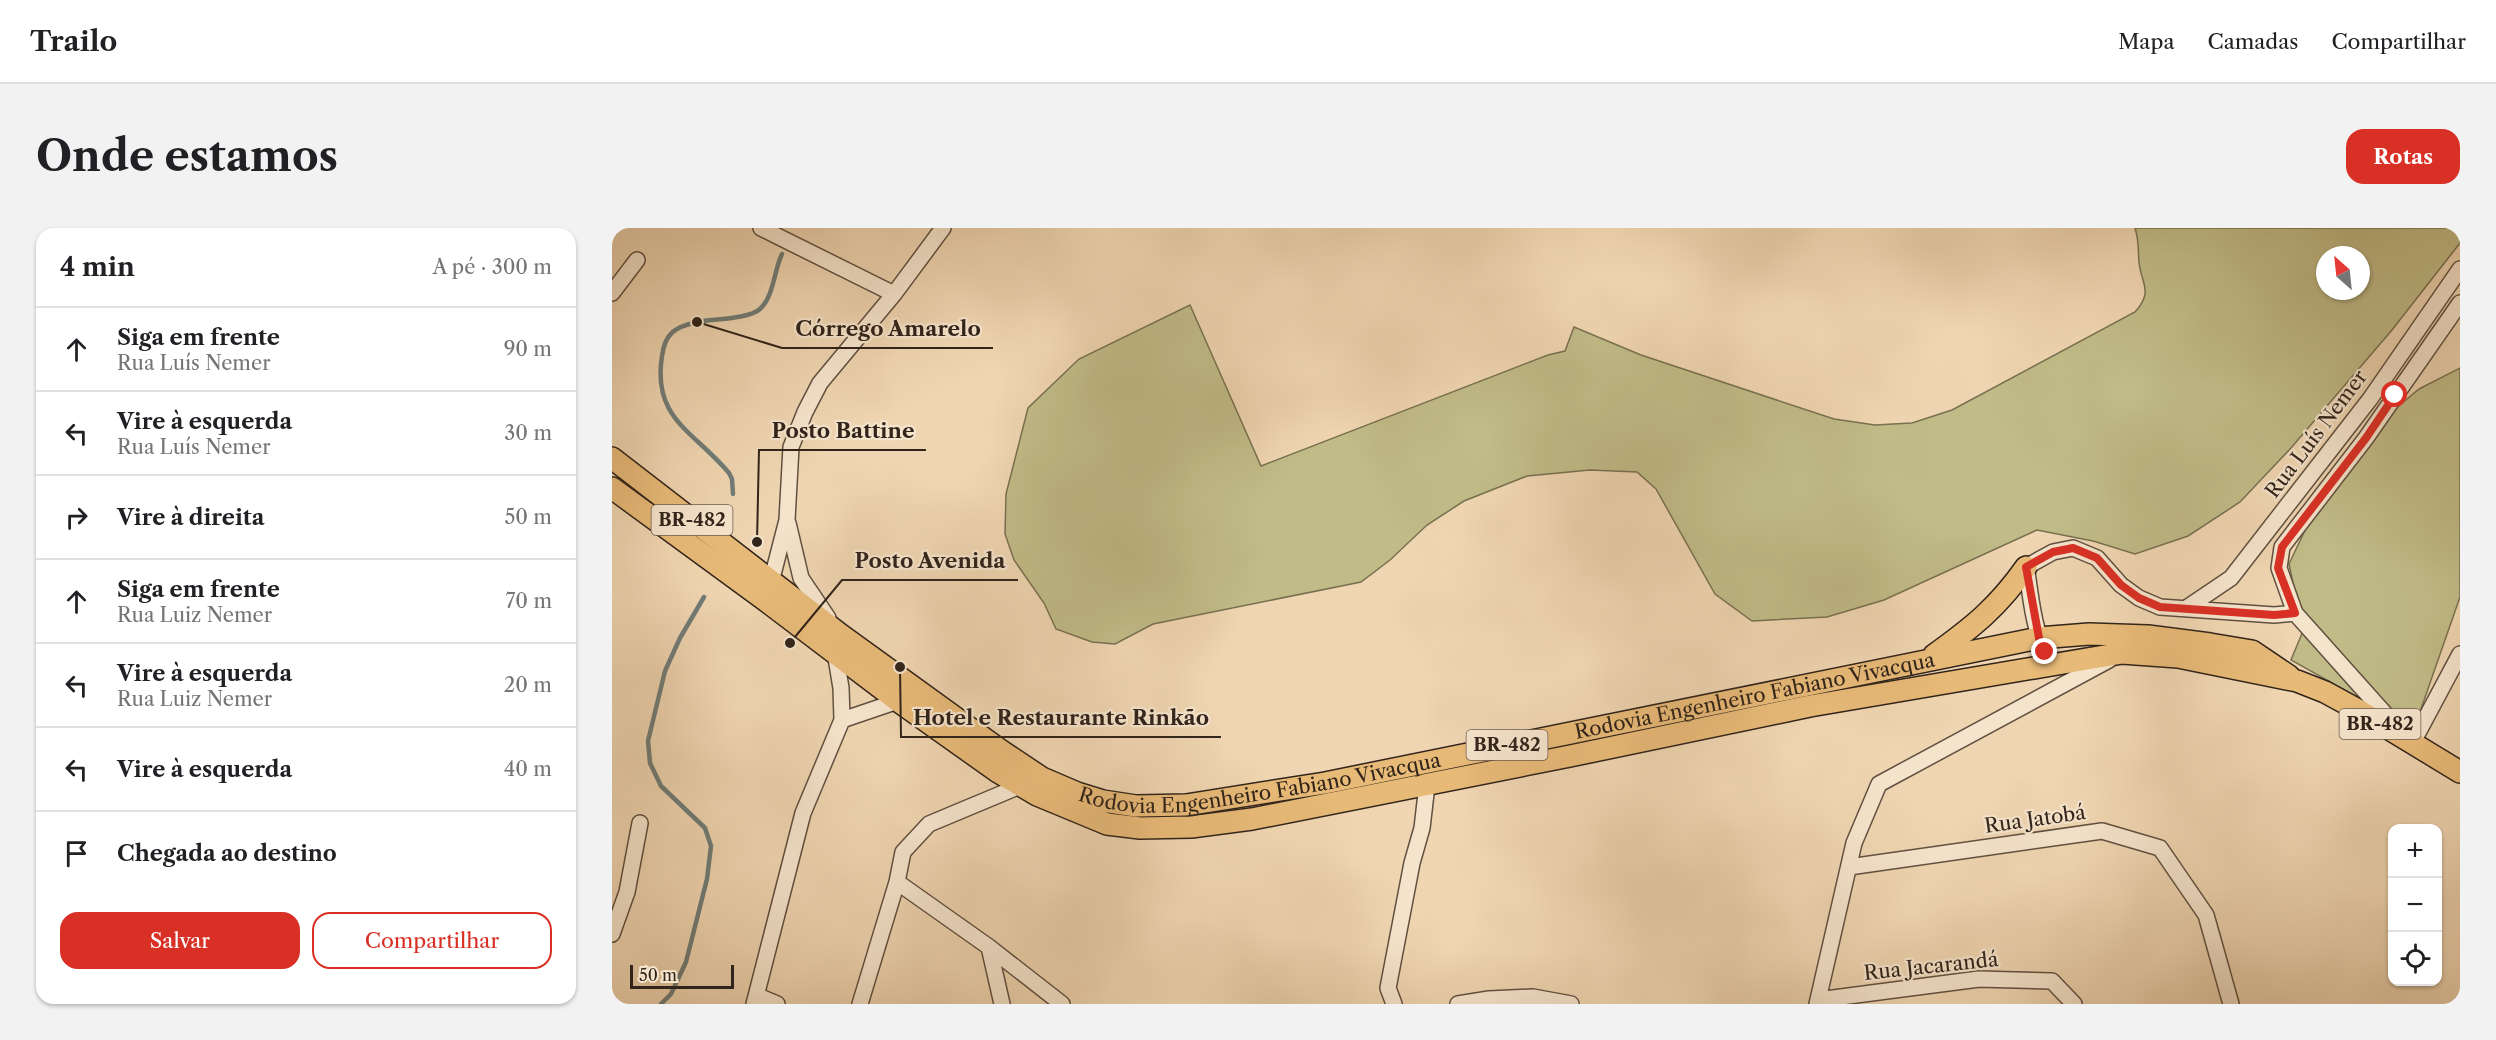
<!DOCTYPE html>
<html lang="pt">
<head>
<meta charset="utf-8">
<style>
	body { margin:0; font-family:"Libre Caslon Text",serif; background:#f2f2f2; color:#202124 }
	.controls { position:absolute; right:18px; bottom:18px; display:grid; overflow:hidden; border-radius:12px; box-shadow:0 2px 4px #0004 }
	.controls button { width:54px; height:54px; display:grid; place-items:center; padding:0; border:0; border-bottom:2px solid #e0e0e0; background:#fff; color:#202124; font:30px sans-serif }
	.compass { position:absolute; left:1704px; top:18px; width:54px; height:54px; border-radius:50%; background:#fff; box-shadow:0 2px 4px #0004; rotate:333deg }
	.scale { position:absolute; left:18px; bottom:15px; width:104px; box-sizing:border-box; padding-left:6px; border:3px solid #31241b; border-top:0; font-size:16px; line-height:21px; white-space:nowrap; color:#31241b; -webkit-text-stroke:4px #f5e4cc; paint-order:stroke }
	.stop { position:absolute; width:18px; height:18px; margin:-14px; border:4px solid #d93025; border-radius:50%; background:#fff }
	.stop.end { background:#d93025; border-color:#fff; box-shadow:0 2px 6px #0008 }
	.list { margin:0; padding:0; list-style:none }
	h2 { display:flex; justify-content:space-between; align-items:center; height:78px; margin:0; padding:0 24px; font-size:26px }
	h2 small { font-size:20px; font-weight:400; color:#757577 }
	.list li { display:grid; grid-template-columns:39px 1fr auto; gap:18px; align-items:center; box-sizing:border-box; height:84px; padding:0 24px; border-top:2px solid #e0e0e0 }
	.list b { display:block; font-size:22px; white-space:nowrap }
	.list p { margin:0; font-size:20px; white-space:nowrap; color:#757577 }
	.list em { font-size:20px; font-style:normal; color:#757577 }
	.actions { display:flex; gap:12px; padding:18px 24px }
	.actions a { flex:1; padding:14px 0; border:2px solid #d93025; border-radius:18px; text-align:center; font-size:21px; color:#d93025 }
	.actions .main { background:#d93025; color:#fff }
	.icon { flex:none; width:33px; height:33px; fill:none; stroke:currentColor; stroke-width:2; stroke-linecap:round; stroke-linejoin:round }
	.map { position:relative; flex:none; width:1848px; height:776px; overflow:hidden; border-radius:18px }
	header { display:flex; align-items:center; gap:36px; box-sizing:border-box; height:84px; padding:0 30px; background:#fff; border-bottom:2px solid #e0e0e0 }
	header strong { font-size:28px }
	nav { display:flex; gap:33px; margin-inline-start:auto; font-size:21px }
	.intro { display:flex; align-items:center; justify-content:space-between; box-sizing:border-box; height:144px; padding:0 36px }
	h1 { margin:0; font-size:42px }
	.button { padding:15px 27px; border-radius:18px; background:#d93025; color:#fff; font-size:21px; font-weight:700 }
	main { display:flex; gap:36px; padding:0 36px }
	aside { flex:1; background:#fff; border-radius:18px; box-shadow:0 2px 4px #0004 }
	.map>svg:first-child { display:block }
	.green { fill:#c0bb87; stroke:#787051; stroke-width:1.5; fill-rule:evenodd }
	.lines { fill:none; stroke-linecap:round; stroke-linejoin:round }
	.stream { stroke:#717c77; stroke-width:4.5 }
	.minor-casing { stroke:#605040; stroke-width:18 }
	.highway-casing { stroke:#31241b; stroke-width:24 }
	.minor { stroke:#f5e4cc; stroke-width:15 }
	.highway { stroke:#e8ba78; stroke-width:21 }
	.route { stroke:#d93025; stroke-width:8 }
	.labels { text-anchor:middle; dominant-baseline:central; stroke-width:4.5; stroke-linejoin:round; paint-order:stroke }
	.shield { fill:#f5e4cc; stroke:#6c5e50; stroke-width:1.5 }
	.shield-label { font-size:18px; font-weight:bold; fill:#31241b }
	.street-label { font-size:20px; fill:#31241b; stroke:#f5e4cc }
	.leader { fill:none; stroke:#31241b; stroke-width:2 }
	.callout-dot { fill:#31241b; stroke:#f5e4cc; stroke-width:2 }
	.callout-label { font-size:21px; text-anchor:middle; font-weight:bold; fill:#31241b; stroke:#f5e4cc; stroke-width:4.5; stroke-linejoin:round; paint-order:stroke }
</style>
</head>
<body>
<header>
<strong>Trailo</strong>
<nav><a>Mapa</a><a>Camadas</a><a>Compartilhar</a></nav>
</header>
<div class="intro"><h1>Onde estamos</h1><a class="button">Rotas</a></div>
<main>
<aside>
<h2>4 min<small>A pé · 300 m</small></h2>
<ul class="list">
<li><svg class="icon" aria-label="ahead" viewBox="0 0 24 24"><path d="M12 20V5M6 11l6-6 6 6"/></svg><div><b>Siga em frente</b><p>Rua Luís Nemer</p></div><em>90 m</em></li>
<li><svg class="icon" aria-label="left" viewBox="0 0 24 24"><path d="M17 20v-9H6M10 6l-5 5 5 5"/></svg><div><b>Vire à esquerda</b><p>Rua Luís Nemer</p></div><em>30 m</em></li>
<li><svg class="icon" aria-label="right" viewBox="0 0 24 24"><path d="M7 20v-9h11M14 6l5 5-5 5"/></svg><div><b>Vire à direita</b></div><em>50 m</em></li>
<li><svg class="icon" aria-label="ahead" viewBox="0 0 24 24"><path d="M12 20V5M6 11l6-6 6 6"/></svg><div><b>Siga em frente</b><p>Rua Luiz Nemer</p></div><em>70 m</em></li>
<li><svg class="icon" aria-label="left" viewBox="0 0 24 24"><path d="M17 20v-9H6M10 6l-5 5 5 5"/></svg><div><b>Vire à esquerda</b><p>Rua Luiz Nemer</p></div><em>20 m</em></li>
<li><svg class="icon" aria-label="left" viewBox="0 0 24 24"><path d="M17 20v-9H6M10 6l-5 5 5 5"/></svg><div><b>Vire à esquerda</b></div><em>40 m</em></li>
<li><svg class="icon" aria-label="arrive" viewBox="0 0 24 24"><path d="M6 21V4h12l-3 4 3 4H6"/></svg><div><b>Chegada ao destino</b></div></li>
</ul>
<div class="actions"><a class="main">Salvar</a><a>Compartilhar</a></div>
</aside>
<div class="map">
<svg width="1848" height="776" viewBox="0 0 1848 776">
	<rect width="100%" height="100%" fill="#efd5b1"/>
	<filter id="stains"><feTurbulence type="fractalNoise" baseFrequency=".00333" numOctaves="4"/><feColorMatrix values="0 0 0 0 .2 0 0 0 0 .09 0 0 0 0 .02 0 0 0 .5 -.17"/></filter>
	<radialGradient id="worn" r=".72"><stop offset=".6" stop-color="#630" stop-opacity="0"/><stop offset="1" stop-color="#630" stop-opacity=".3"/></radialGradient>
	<path class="green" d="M 1523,0 L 1848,0 L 1848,15 L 1780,102 L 1679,220 L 1628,274 L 1576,308 L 1523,326 L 1481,313 L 1425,302 L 1272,372 L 1215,389 L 1140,393 L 1103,366 L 1044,261 L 1025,244 L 978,242 L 915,248 L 852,273 L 815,297 L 778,332 L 749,354 L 541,396 L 503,416 L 480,414 L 444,401 L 432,375 L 402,332 L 393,306 L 394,266 L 416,180 L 467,131 L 578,77 L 649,238 L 936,127 L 953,123 L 962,99 L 1029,127 L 1222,191 L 1263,197 L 1300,195 L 1340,182 L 1523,84 C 1542,63 1529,56 1527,34 C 1526,21 1527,12 1523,0 ZM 1713,27 L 1749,27 L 1749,63 L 1713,63 Z
		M 1848,140 L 1848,369 L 1802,501 L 1679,432 L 1691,403 L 1677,336 L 1696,296 L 1776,187 L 1807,161 Z"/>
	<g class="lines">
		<path class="stream" d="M 121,266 L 120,251 L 117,245 C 82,203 40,191 50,128 C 53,105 63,99 85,94 C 101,91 137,91 148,81 C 162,68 162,42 170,26
			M 49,776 L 59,766 L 74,734 L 95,651 L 99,618 L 93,600 L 49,558 L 38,535 L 36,513 L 53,443 L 68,410 L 92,369"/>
		<g class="minor-casing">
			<path id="minor" d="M 149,0 L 282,66
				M 0,65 L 25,32
				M 1848,75 L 1754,210 L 1670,319 L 1667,340 L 1683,385 L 1800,516 L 1848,426
				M 176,295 L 189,350 L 216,390
				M 157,362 L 175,292 L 179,219 L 193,184 L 208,155 L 282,66 L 331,0
				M 1576,379 L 1619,350 L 1758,171 L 1848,41
				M 1443,435 C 1420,410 1420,371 1414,339 L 1441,324 L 1461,320 L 1485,330 L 1509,357 L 1527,370 L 1548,379 L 1662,387 L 1683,385
				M 230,492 L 286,473
				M 1237,639 L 1490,603 L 1548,620 L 1594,687 L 1619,776
				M 285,654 L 377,719 L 450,776
				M 0,706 L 15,664 L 28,595
				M 377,719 L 390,776
				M 146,768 L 165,776
				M 1206,772 L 1367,751 L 1440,753 L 1462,776
				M 142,776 L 191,585 L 230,492 L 229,460 L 223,424
				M 248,776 L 285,654 L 291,624 L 317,596 L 408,558
				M 782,776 L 776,760 L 800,635 L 810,600 L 815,557
				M 846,776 L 877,771 L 921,769 L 959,776
				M 1205,776 L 1242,615 L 1267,556 L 1497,432"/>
		</g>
		<g class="highway-casing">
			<g id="highway">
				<path id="s1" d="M 0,230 L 229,407 L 388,522 L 430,550 L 465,565 L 491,573 L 524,578 L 574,577 L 713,555 L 1427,410 L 1477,406 L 1536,408 L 1598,416 L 1640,423 L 1677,448"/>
				<path d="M 0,260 L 153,372 L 286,473 L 386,544 L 425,567 L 495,596 L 528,600 L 579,599 L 640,591 L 958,528 L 1198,478 L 1510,425 L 1566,429 L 1685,453 L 1713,464 L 1746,482 L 1848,544"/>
				<path d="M 1322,427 C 1361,399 1386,379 1414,339"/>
			</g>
		</g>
		<use href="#minor" class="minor"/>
		<use href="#highway" class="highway"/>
	</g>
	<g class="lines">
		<path class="route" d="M 1433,424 L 1427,410 L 1414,339 L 1441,324 L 1461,320 L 1485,330 L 1509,357 L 1527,370 L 1548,379 L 1662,387 L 1683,385 L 1666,340 L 1670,319 L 1754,210 L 1783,167"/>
	</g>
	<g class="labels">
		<g class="shield">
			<rect x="39.5" y="277" width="81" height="30" rx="4.5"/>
			<rect x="1727.5" y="481" width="81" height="30" rx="4.5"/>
			<rect x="854.5" y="502" width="81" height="30" rx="4.5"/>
		</g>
		<g class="shield-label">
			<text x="80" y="292">BR-482</text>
			<text x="1768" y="496">BR-482</text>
			<text x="895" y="517">BR-482</text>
		</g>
		<g class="street-label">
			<text transform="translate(1704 206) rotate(-53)">Rua Luís Nemer</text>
			<text stroke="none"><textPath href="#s1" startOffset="1264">Rodovia Engenheiro Fabiano Vivacqua</textPath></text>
			<text stroke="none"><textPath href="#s1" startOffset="760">Rodovia Engenheiro Fabiano Vivacqua</textPath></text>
			<text transform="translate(1423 591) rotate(-8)">Rua Jatobá</text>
			<text transform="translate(1319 738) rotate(-6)">Rua Jacarandá</text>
		</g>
	</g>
	<path class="leader" d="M85 94L170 120H381M145 314L147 222H314M178 415L230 352H406M288 439L289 509H609"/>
	<g class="callout-dot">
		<circle cx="85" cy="94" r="6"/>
		<circle cx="145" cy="314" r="6"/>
		<circle cx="178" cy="415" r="6"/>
		<circle cx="288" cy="439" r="6"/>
	</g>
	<g class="callout-label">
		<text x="276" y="108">Córrego Amarelo</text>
		<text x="231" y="210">Posto Battine</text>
		<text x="318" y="340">Posto Avenida</text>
		<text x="449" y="497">Hotel e Restaurante Rinkão</text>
	</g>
	<rect width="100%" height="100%" filter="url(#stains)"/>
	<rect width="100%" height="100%" fill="url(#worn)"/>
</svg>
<div class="controls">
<button>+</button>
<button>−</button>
<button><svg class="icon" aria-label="locate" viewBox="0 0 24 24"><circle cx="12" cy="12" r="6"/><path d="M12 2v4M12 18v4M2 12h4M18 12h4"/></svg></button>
</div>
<svg class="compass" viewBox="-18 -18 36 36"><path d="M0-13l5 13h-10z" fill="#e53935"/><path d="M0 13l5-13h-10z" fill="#757577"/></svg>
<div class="scale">50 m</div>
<div class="stop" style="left:1783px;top:167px"></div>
<div class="stop end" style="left:1433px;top:424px"></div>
</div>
</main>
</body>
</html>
